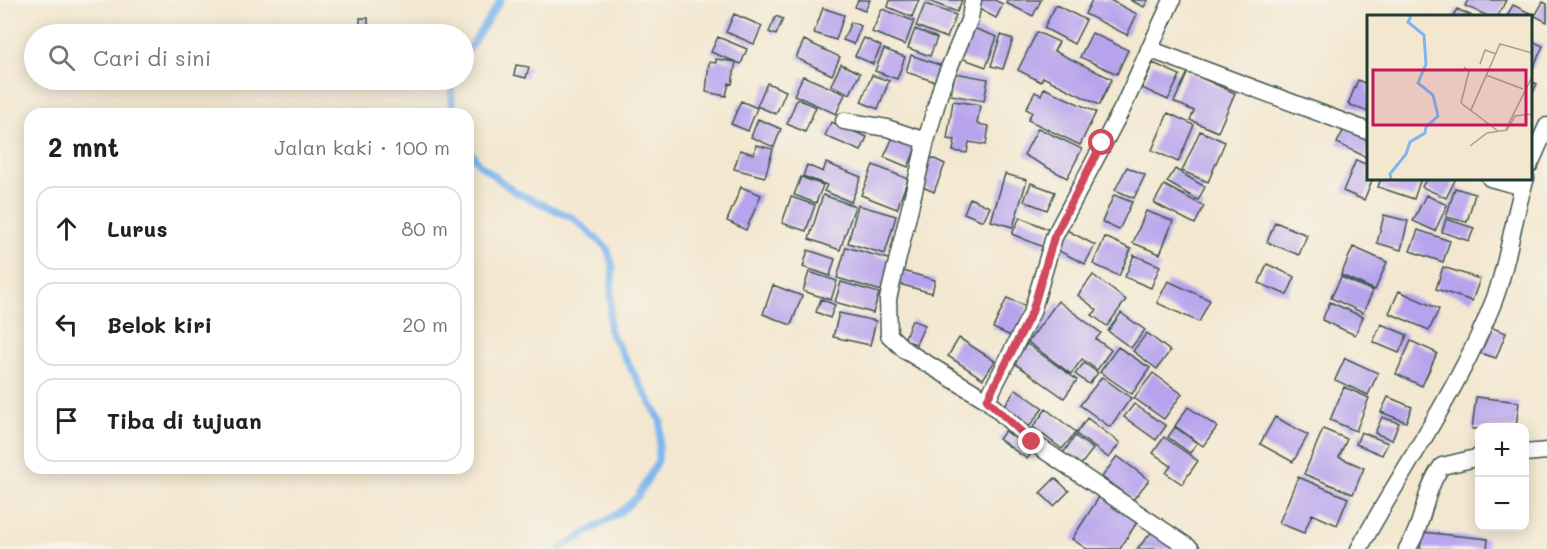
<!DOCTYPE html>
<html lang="id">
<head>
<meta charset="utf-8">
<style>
	body { margin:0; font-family:Mali,sans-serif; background:#f6f6f6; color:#202124 }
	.controls { position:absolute; right:18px; bottom:18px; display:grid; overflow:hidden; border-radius:12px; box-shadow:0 3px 15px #0003 }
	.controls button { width:54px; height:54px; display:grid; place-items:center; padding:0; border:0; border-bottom:2px solid #e0e0e0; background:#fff; color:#202124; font:30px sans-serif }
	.stop { position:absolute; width:18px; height:18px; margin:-14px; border:4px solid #d1495b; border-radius:50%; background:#fff }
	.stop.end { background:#d1495b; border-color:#fff; box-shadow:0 2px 6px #0008 }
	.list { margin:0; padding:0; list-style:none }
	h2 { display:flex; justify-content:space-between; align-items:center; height:78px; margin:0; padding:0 24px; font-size:26px }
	h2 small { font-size:20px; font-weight:400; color:#757577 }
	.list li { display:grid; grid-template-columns:39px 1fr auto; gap:18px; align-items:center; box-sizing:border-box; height:84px; margin:0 12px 12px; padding:0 12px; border:2px solid #e0e0e0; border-radius:18px }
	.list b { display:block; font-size:22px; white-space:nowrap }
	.list em { font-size:20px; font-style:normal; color:#757577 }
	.icon { flex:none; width:33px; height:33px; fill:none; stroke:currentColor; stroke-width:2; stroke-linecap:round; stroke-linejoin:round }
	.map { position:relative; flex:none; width:1547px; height:549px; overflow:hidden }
	.search { position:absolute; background:#fff; box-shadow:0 3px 15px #0003; left:24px; top:24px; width:450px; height:66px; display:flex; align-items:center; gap:15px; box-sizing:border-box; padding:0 21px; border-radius:33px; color:#757577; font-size:22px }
	.panel { position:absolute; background:#fff; box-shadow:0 3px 15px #0003; left:24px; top:108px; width:450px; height:366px; border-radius:18px }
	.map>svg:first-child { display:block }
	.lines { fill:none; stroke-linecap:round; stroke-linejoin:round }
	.stream { stroke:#7eb7ef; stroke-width:7 }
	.building { fill:#b7a3ed }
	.street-casing { stroke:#3f564b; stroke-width:19 }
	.street { stroke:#fff; stroke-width:16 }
	.route { stroke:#d1495b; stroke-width:8 }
	.inset-river { fill:none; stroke:#7eb7ef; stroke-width:3 }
	.inset-road { fill:none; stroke:#9ea392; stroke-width:1.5 }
	.view { fill:#c2185b; fill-opacity:0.15; stroke:#c2185b; stroke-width:3 }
	.inset-edge { fill:none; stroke:#1f3d34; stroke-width:3 }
</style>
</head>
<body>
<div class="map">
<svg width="1547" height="549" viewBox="0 0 1547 549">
	<rect width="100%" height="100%" fill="#f7f3e8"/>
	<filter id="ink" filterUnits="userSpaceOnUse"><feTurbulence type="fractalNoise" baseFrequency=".0167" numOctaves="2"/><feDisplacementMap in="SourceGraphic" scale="12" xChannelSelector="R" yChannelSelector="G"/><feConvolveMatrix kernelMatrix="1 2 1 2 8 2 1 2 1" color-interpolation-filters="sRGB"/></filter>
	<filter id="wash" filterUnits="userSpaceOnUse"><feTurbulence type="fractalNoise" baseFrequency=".008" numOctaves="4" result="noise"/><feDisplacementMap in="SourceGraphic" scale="24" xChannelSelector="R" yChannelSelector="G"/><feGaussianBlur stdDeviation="1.35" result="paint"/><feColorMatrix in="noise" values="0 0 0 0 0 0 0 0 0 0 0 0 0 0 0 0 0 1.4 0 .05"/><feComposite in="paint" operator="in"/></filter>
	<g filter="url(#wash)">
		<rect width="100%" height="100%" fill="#f3e7d0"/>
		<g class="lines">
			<path class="stream" d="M 464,56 L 501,0
				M 453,114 L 451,86 L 454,80
				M 468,148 L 479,164 L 515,192 L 573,218 L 607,248 L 613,267 L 609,330 L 661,421 L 658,461 L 638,496 L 622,511 L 560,549"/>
		</g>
		<g id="blocks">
			<path class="building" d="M 858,0 L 870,0 L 865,11 L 855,7 Z
				M 890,0 L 919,0 L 912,17 L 888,7 Z
				M 926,0 L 962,0 L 957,12 Z
				M 978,0 L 994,0 L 1003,4 L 996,18 L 975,7 Z
				M 1007,0 L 1041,0 L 1033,16 L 1006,3 Z
				M 1092,0 L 1110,0 L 1137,14 L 1127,35 L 1085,14 Z
				M 1130,0 L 1148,0 L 1144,7 Z
				M 1468,0 L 1506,0 L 1498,16 L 1488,16 L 1465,6 Z
				M 1543,2 L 1547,4 L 1547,22 L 1535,16 Z
				M 925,4 L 956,15 L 947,38 L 916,26 Z
				M 1056,5 L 1086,20 L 1074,44 L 1044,28 Z
				M 1513,5 L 1534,15 L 1530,23 L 1530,16 L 1507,16 Z
				M 823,8 L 844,15 L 836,40 L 814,33 Z
				M 882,9 L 914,21 L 905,45 L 872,32 Z
				M 1457,9 L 1472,16 L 1453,16 Z
				M 734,14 L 762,26 L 754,44 L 726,32 Z
				M 776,16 L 783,19 L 776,35 L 769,32 Z
				M 360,18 L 368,18 L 368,29 L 360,29 Z
				M 851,22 L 861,26 L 854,44 L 843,40 Z
				M 968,26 L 997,37 L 986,67 L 956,56 Z
				M 915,29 L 937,38 L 930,56 L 908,48 Z
				M 1037,32 L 1059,42 L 1054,51 L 1112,79 L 1099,105 L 1043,77 L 1041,82 L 1018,70 Z
				M 1092,33 L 1128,50 L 1117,74 L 1080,57 Z
				M 1001,35 L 1013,39 L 1003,69 L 991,66 Z
				M 718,37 L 747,49 L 741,64 L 711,52 Z
				M 864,38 L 881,46 L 873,64 L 855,56 Z
				M 804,40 L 840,57 L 832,75 L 796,58 Z
				M 1530,40 L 1543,46 L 1533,68 L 1530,67 Z
				M 884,49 L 905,57 L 897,79 L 875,71 Z
				M 911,55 L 945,67 L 939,83 L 906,72 Z
				M 716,59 L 736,62 L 732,84 L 729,83 L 726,96 L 706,92 L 709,62 L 716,63 Z
				M 1153,63 L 1180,75 L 1168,100 L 1142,88 Z
				M 841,64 L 860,73 L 850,94 L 831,85 Z
				M 516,65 L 529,67 L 526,78 L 514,75 Z
				M 1188,72 L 1235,93 L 1218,132 L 1190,120 L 1194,111 L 1174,102 Z
				M 955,73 L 988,79 L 984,101 L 951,95 Z
				M 872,75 L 889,81 L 878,109 L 861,102 Z
				M 803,76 L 845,94 L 836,114 L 794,95 Z
				M 1358,80 L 1368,85 L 1368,112 L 1348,104 Z
				M 1530,81 L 1537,84 L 1530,98 Z
				M 767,83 L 786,91 L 776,114 L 757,106 Z
				M 1044,88 L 1096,112 L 1080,145 L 1028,120 L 1032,112 L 1026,109 L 1035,92 L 1041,95 Z
				M 797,99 L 816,107 L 805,132 L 787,124 Z
				M 741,101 L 757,108 L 748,131 L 731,124 Z
				M 953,101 L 980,105 L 977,124 L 989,126 L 986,145 L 969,142 L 967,153 L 953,151 L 955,140 L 947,139 Z
				M 1168,113 L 1194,125 L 1178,162 L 1152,150 Z
				M 758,119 L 781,129 L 774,147 L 751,137 Z
				M 831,122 L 867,137 L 861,151 L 825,136 Z
				M 1345,127 L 1368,138 L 1368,158 L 1337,143 Z
				M 1038,128 L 1082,149 L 1067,178 L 1024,155 Z
				M 1200,131 L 1225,142 L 1208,182 L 1182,171 Z
				M 894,135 L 917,145 L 908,167 L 884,157 Z
				M 756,145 L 773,149 L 765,177 L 734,169 L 740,150 L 754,154 Z
				M 930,157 L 945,164 L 934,192 L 918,185 Z
				M 1356,160 L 1368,165 L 1368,178 L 1373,178 L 1364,200 L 1343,191 Z
				M 826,163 L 861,177 L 851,202 L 824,191 L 827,185 L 803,176 L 807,165 L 823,172 Z
				M 873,165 L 908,179 L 897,209 L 861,195 Z
				M 1127,167 L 1145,175 L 1134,198 L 1115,190 Z
				M 1175,169 L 1205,187 L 1198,200 L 1167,182 Z
				M 1005,174 L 1027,180 L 1013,227 L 991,221 Z
				M 801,177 L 823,185 L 816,203 L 794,195 Z
				M 1381,178 L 1421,178 L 1414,199 L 1378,187 Z
				M 1427,178 L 1456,178 L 1446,198 L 1422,187 Z
				M 1031,183 L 1055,192 L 1047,210 L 1024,201 Z
				M 1164,185 L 1204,206 L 1195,224 L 1154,203 Z
				M 741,187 L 761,195 L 746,230 L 727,221 Z
				M 1455,188 L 1475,194 L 1467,222 L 1446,217 Z
				M 823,195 L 855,206 L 840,250 L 809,239 Z
				M 1114,195 L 1132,202 L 1119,230 L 1102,222 Z
				M 1426,195 L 1447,205 L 1435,231 L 1413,221 Z
				M 791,197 L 815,205 L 806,231 L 782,223 Z
				M 970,198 L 990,207 L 983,221 L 964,213 Z
				M 858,205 L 896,216 L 885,254 L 848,243 Z
				M 1146,211 L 1173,221 L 1160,254 L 1133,243 Z
				M 1384,215 L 1408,221 L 1401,250 L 1377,243 Z
				M 1020,217 L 1050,230 L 1043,247 L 1012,234 Z
				M 1446,219 L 1474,228 L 1469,241 L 1442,232 Z
				M 1275,222 L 1307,235 L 1299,255 L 1267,242 Z
				M 1063,228 L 1095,245 L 1085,264 L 1053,248 Z
				M 1418,230 L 1450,241 L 1443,262 L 1410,251 Z
				M 1105,237 L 1131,249 L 1119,276 L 1093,264 Z
				M 846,247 L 892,260 L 882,291 L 837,278 Z
				M 1353,247 L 1387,262 L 1375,290 L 1341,275 Z
				M 808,250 L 835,259 L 830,276 L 803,267 Z
				M 1134,255 L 1160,266 L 1151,288 L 1125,277 Z
				M 1267,264 L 1295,277 L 1287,295 L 1259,283 Z
				M 1443,267 L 1480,279 L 1472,301 L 1436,289 Z
				M 903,271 L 935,280 L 932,293 L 899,284 Z
				M 809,272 L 837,281 L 831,300 L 803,291 Z
				M 1093,275 L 1126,300 L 1107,326 L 1092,315 L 1097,310 L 1078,295 Z
				M 1341,277 L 1373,291 L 1363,313 L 1331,298 Z
				M 1168,281 L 1210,300 L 1199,322 L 1157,303 Z
				M 841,282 L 879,293 L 873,313 L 835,302 Z
				M 773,285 L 802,296 L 791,325 L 763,314 Z
				M 1399,291 L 1439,309 L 1429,330 L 1389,313 Z
				M 1007,298 L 1028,307 L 1013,337 L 993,328 Z
				M 821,299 L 835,305 L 830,318 L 816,312 Z
				M 1058,301 L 1101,333 L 1096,339 L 1111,350 L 1097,370 L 1082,359 L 1071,374 L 1028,342 Z
				M 1330,302 L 1363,317 L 1355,335 L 1322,320 Z
				M 839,313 L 876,321 L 870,345 L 833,337 Z
				M 1121,313 L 1145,330 L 1131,348 L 1108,331 Z
				M 912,320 L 925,325 L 916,344 L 904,340 Z
				M 1381,324 L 1407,335 L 1399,353 L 1373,342 Z
				M 1490,327 L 1506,333 L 1496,358 L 1480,353 Z
				M 1147,333 L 1170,351 L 1157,369 L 1133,351 Z
				M 959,338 L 995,361 L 983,379 L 948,356 Z
				M 1411,341 L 1437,353 L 1422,386 L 1396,374 Z
				M 1027,344 L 1077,380 L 1064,398 L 1013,362 Z
				M 1118,347 L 1150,368 L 1132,394 L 1100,372 Z
				M 1345,358 L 1378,373 L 1368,395 L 1335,380 Z
				M 1084,363 L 1098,373 L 1089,384 L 1075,374 Z
				M 1153,373 L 1182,394 L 1164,419 L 1134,398 Z
				M 1102,377 L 1131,398 L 1110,427 L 1080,405 Z
				M 1344,387 L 1369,398 L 1356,431 L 1330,420 Z
				M 1016,389 L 1043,408 L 1029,427 L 1003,408 Z
				M 1388,397 L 1412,407 L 1406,422 L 1381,412 Z
				M 1476,397 L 1519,402 L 1516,428 L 1472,429 Z
				M 1134,404 L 1166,426 L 1156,440 L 1124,417 Z
				M 1188,407 L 1217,427 L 1203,446 L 1175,426 Z
				M 1046,409 L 1076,432 L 1062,449 L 1033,427 Z
				M 1275,417 L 1308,435 L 1293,462 L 1260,444 Z
				M 1382,417 L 1399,423 L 1392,440 L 1375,433 Z
				M 1087,418 L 1120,443 L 1109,458 L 1076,434 Z
				M 1175,427 L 1197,443 L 1190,453 L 1168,437 Z
				M 1323,429 L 1347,439 L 1339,457 L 1364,468 L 1353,494 L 1304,474 Z
				M 1005,431 L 1033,451 L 1027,459 L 999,439 Z
				M 1361,432 L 1388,443 L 1382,455 L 1356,444 Z
				M 1075,436 L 1093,449 L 1080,466 L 1063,453 Z
				M 1164,437 L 1198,461 L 1182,484 L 1166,473 L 1171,466 L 1153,453 Z
				M 1117,456 L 1149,480 L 1133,500 L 1102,477 Z
				M 1298,477 L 1348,498 L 1337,525 L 1312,514 L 1304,533 L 1279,523 Z
				M 1055,478 L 1069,491 L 1054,506 L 1040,493 Z
				M 1101,494 L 1139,519 L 1120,549 L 1087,549 L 1072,539 Z
				M 1156,527 L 1182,549 L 1137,549 Z
				M 1422,532 L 1488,539 L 1487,549 L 1420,549 Z"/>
		</g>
	</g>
	<g filter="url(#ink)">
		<use href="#blocks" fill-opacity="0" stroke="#3f564b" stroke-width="1.5"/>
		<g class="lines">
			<g class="street-casing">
				<path id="street" d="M 973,0 L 970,18 L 942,85 L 926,141 L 888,299 L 889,335 L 906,351 L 987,400 L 1032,442 L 1191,549
					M 1149,49 L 1368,131
					M 844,121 L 887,128 L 926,141
					M 1530,164 L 1547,126
					M 1490,178 L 1523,187
					M 987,400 L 1032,312 L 1054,237 L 1123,107 L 1172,0
					M 1524,453 L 1547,451
					M 1359,549 C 1404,466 1458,391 1493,303 C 1509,263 1512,219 1526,178
					M 1407,549 C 1425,523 1423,491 1442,466 L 1480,457"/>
			</g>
			<use href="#street" class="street"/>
		</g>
	</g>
	<g class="lines" filter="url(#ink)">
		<path class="route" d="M 1032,442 L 987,400 L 1032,312 L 1054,237 L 1102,143"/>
	</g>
	<g transform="translate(1367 15)">
		<rect width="165" height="165" fill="#f3e7d0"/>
		<path class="inset-river" d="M 24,164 L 23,159 L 39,139 L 43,127 L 58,118 L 59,112 L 71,101 L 66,80 L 51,68 L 59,49 L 57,20 L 41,7 L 44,1"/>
		<path class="inset-road" d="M 113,49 L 118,35 L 129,39M 97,52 L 102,56 L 94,88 L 131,116M 119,60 L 156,74M 104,95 L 133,29 L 165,38M 139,114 L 165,62M 103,131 L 120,118 L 140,115 L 148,101 L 165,99"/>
		<path class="view" d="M 6,55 L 159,55 L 159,110 L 6,110 Z"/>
		<rect width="165" height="165" class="inset-edge"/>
	</g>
</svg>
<div class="controls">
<button>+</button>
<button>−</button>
</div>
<div class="stop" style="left:1102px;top:143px"></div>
<div class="stop end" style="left:1032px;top:442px"></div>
<div class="search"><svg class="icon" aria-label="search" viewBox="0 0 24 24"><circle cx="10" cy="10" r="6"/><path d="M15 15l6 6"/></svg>Cari di sini</div>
<section class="panel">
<h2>2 mnt<small>Jalan kaki · 100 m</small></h2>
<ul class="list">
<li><svg class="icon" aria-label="ahead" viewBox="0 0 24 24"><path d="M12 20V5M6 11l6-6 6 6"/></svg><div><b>Lurus</b></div><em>80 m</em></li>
<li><svg class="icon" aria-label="left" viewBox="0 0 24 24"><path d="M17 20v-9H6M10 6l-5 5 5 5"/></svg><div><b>Belok kiri</b></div><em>20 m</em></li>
<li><svg class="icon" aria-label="arrive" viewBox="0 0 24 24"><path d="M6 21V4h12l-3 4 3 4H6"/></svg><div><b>Tiba di tujuan</b></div></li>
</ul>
</section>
</div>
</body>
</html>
